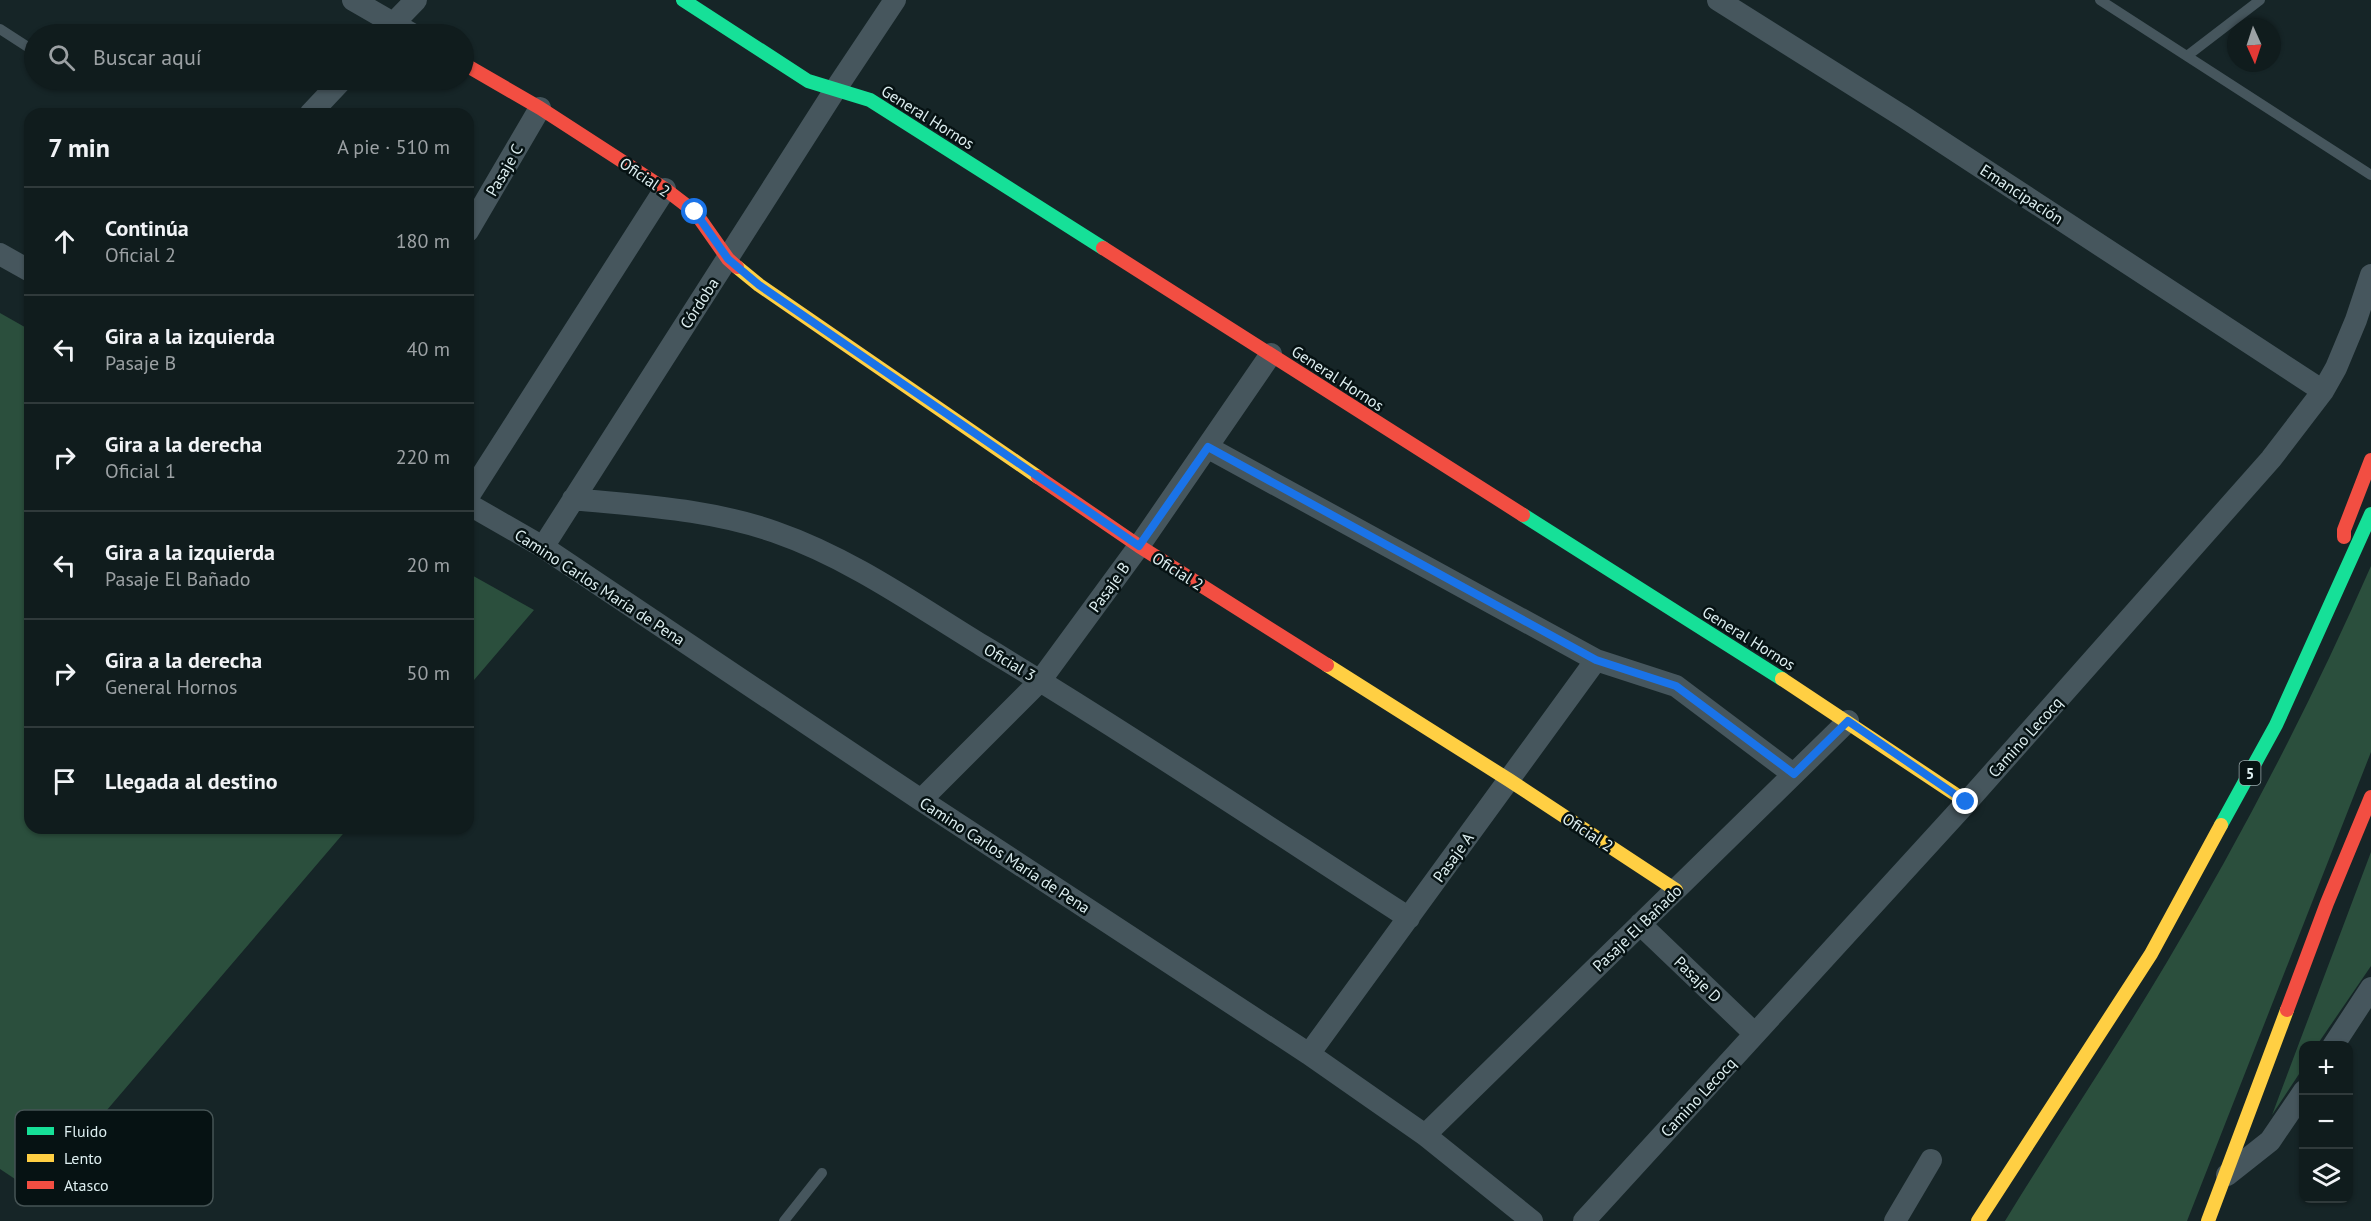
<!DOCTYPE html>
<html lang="es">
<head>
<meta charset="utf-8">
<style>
	body { margin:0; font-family:"PT Sans",sans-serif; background:#1e292a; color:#f1f3f6 }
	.controls { position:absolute; right:18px; bottom:18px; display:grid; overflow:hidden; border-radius:12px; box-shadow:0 2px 4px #0004 }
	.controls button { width:54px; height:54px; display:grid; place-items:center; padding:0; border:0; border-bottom:2px solid #303a3b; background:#101c1d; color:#f1f3f6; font:30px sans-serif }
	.compass { position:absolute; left:2227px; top:18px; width:54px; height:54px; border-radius:50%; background:#101c1d; box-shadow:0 2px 4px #0004; rotate:177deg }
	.stop { position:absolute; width:18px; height:18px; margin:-14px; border:4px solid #1a73e8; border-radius:50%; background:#fff }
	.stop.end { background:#1a73e8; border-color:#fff; box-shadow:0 2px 6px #0008 }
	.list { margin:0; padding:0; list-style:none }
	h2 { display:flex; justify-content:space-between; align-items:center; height:78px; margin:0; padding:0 24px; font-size:26px }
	h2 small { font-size:20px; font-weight:400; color:#9ca1a4 }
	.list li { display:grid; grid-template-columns:39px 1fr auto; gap:18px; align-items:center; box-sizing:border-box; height:108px; padding:0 24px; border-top:2px solid #303a3b }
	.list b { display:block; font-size:22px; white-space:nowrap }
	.list p { margin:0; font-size:20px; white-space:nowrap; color:#9ca1a4 }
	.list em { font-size:20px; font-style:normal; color:#9ca1a4 }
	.icon { flex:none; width:33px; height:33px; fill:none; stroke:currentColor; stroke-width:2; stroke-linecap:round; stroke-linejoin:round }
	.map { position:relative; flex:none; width:2371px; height:1221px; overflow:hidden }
	.search { position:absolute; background:#101c1d; box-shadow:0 2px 4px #0004; left:24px; top:24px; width:450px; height:66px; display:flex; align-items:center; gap:15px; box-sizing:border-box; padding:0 21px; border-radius:33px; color:#9ca1a4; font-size:22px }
	.panel { position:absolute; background:#101c1d; box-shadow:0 2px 4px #0004; left:24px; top:108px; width:450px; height:726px; border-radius:18px }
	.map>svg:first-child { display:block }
	.green { fill:#2b4f3d }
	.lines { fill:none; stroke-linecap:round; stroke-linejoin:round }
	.lane { stroke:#46565d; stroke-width:10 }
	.street { stroke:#46565d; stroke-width:22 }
	.fast { stroke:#16e098; stroke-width:14 }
	.slow { stroke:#ffcf43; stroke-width:14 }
	.jam { stroke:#f24e42; stroke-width:14 }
	.route { stroke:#1a73e8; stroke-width:8 }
	.labels { text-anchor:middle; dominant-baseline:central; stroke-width:5; stroke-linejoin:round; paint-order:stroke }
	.shield { fill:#061213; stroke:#9cacae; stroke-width:1.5 }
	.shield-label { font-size:15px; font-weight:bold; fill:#ddeef0 }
	.street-label { font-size:16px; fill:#ddeef0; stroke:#061213 }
	.key { fill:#061213; stroke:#465455; stroke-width:1.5 }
	.key-label { font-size:16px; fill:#ddeef0 }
</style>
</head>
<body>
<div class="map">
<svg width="2371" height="1221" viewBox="0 0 2371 1221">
	<rect width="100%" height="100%" fill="#162527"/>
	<path class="green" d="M 0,313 L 30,330 L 30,828 L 348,828 L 36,1193 L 0,1169 Z
		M 2371,566 L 2371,752 L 2187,1221 L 2005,1221 C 2058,1134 2115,1050 2167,962 C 2243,834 2311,703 2371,566 Z
		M 468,573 L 534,610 L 468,687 Z
		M 2371,852 L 2371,966 L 2317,1045 L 2304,1046 L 2303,1068 L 2272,1115 Z"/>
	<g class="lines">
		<path class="lane" d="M 2100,0 L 2371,175
			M 0,29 L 34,51
			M 2187,56 L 2260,0
			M 784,1221 L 822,1173"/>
		<path class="street" d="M 353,0 L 412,34
			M 1718,0 L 1904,117 L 2323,391
			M 384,33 L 416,0
			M 310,114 L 342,80
			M 468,231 L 540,108
			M 0,254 L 30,271
			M 1207,447 L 1596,660 L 1676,686 L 1793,774
			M 468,497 L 665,189
			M 573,499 C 641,506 710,509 775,532 C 850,558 916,605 983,646 C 1127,733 1268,827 1409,918
			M 468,504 L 543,547 L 921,800 L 1309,1054 L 1425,1135 L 1532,1221
			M 543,547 L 835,90 L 895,0
			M 921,800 L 1040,681 L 1139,546 L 1271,354
			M 1640,924 L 1755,1034
			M 2333,1046 L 2371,988
			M 1309,1054 L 1596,660
			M 1425,1135 L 1848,721
			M 2227,1175 L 2270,1141 L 2304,1091
			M 1584,1221 L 1967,802 L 2271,459 L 2323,391 L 2336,368 L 2356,320 L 2371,275
			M 1895,1221 L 1931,1160"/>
		<path class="fast" d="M 683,0 L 808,81 L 870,100 L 1103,248
			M 1523,515 L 1782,679
			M 2221,825 L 2276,725 L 2371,514"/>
		<path class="slow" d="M 737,267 L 759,285 L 1038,477
			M 1327,665 L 1509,780 L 1676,890
			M 1782,679 L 1967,802
			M 1978,1221 L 2151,954 L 2221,825
			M 2208,1221 L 2287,1010"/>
		<path class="jam" d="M 464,64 L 540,108 L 665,189 L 695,212 L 728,259 L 737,267
			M 1103,248 L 1523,515
			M 1038,477 L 1139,546 L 1327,665
			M 2344,537 L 2344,530 L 2371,460
			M 2287,1010 L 2327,903 L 2371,797"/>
	</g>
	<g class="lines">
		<path class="route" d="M 695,212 L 728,259 L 759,285 L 1139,546 L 1208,447 L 1596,660 L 1676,686 L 1794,774 L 1848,721 L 1966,802"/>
	</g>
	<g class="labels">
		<rect class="shield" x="2239.5" y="761" width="21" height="24" rx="4.5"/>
		<g class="shield-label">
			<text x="2250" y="773">5</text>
		</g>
		<g class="street-label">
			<text transform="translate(928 117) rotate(32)">General Hornos</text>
			<text transform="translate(504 170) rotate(-60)">Pasaje C</text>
			<text transform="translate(645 177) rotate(34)">Oficial 2</text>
			<text transform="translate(2022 194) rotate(33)">Emancipación</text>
			<text transform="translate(699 303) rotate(-57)">Córdoba</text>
			<text transform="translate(1338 378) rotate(33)">General Hornos</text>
			<text transform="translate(1178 571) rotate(32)">Oficial 2</text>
			<text transform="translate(600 587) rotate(33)">Camino Carlos María de Pena</text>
			<text transform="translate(1109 587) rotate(-54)">Pasaje B</text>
			<text transform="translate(1749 638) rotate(32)">General Hornos</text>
			<text transform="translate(1010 662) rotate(31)">Oficial 3</text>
			<text transform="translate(2025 737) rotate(-48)">Camino Lecocq</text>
			<text transform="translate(1588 832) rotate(33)">Oficial 2</text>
			<text transform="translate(1005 855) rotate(33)">Camino Carlos María de Pena</text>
			<text transform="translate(1453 857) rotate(-54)">Pasaje A</text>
			<text transform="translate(1637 928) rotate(-44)">Pasaje El Bañado</text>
			<text transform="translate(1698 979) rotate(44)">Pasaje D</text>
			<text transform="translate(1698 1097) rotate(-47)">Camino Lecocq</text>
		</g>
	</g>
	<rect x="15" y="1110" width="198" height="96" rx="9" class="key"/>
	<rect x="27" y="1127" width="27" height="8" fill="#16e098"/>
	<rect x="27" y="1154" width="27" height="8" fill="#ffcf43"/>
	<rect x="27" y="1181" width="27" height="8" fill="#f24e42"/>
	<g class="key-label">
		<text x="64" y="1137">Fluido</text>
		<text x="64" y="1164">Lento</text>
		<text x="64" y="1191">Atasco</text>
	</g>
</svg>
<div class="controls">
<button>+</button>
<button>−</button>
<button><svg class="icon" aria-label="layers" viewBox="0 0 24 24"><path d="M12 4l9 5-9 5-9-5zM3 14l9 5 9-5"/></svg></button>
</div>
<svg class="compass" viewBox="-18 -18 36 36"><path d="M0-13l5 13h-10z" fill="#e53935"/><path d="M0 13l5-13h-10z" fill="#9ca1a4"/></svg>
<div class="stop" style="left:695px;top:212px"></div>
<div class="stop end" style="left:1966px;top:802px"></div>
<div class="search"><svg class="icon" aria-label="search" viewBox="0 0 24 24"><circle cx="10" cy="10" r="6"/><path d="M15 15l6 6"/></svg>Buscar aquí</div>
<section class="panel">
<h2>7 min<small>A pie · 510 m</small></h2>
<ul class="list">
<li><svg class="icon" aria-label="ahead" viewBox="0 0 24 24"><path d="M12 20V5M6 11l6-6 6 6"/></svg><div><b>Continúa</b><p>Oficial 2</p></div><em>180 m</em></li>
<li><svg class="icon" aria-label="left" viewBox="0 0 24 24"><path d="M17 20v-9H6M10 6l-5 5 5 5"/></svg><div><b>Gira a la izquierda</b><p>Pasaje B</p></div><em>40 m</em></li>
<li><svg class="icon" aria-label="right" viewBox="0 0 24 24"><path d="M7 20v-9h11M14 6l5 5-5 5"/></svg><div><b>Gira a la derecha</b><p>Oficial 1</p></div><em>220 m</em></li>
<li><svg class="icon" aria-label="left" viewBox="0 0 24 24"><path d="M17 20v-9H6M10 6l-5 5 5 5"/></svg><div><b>Gira a la izquierda</b><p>Pasaje El Bañado</p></div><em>20 m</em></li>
<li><svg class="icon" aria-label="right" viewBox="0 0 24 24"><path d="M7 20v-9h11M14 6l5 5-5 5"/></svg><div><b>Gira a la derecha</b><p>General Hornos</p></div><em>50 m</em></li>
<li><svg class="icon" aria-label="arrive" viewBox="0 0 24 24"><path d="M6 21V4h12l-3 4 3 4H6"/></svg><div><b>Llegada al destino</b></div></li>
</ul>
</section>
</div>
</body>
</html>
